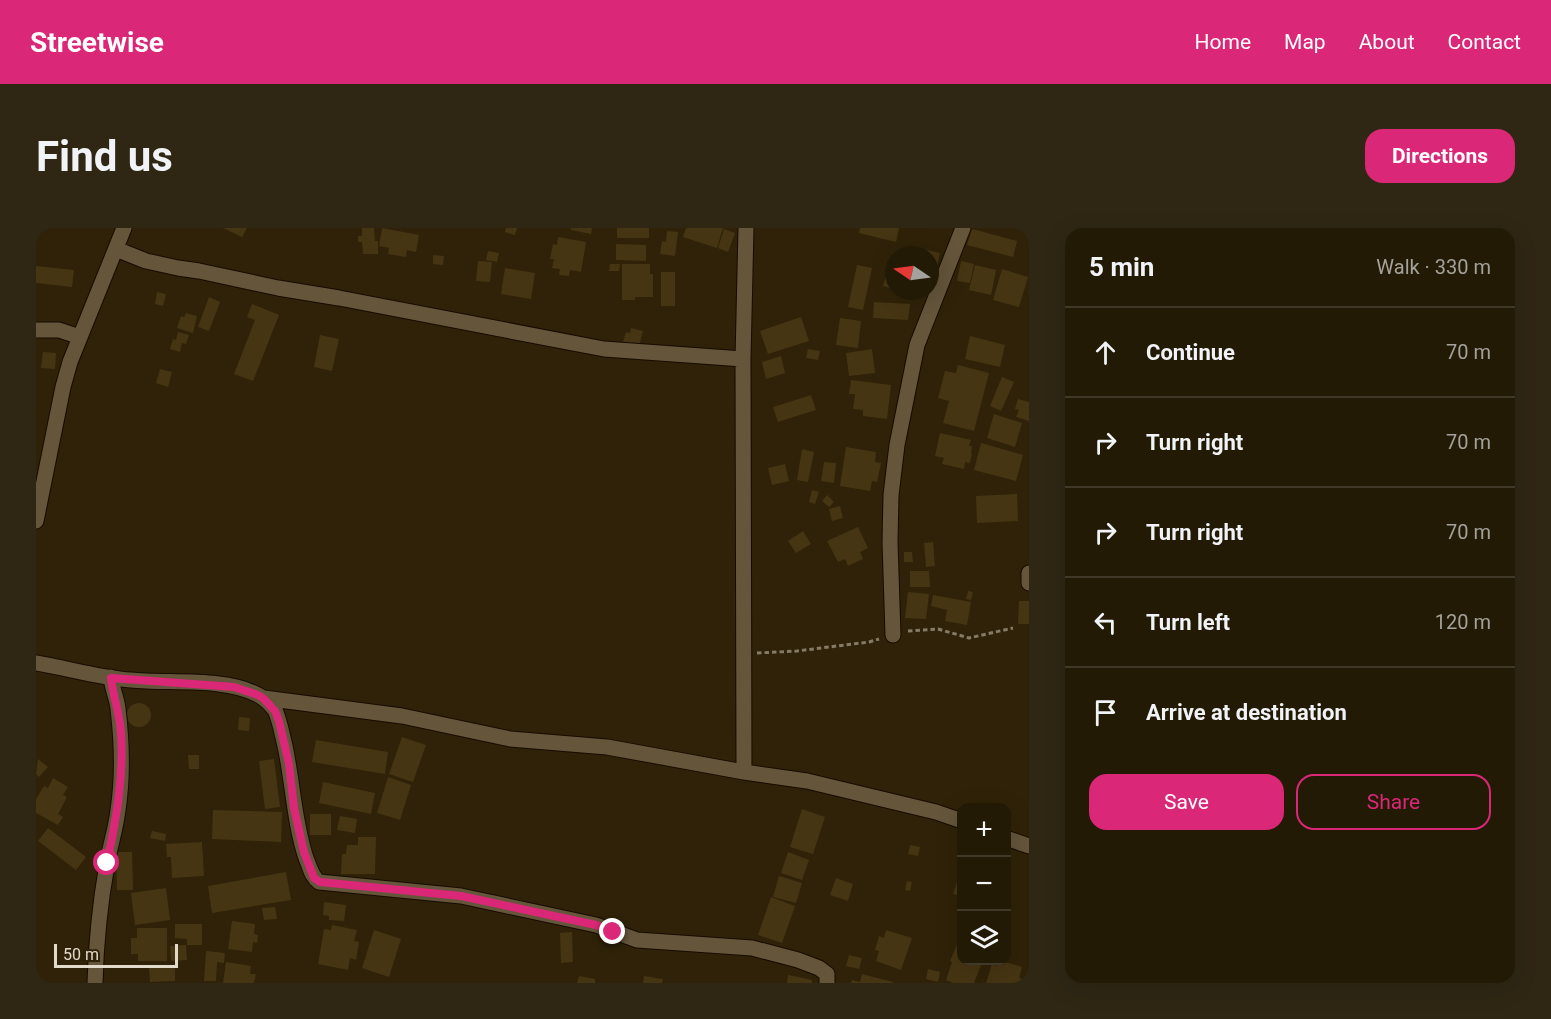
<!DOCTYPE html>
<html lang="en">
<head>
<meta charset="utf-8">
<style>
	body { margin:0; font-family:Roboto,sans-serif; background:#2f2714; color:#f1f3f6 }
	.controls { position:absolute; right:18px; bottom:18px; display:grid; overflow:hidden; border-radius:12px; box-shadow:0 6px 24px #0002 }
	.controls button { width:54px; height:54px; display:grid; place-items:center; padding:0; border:0; border-bottom:2px solid #403828; background:#231a06; color:#f1f3f6; font:30px sans-serif }
	.compass { position:absolute; left:849px; top:18px; width:54px; height:54px; border-radius:50%; background:#231a06; box-shadow:0 6px 24px #0002; rotate:283deg }
	.scale { position:absolute; left:18px; bottom:15px; width:124px; box-sizing:border-box; padding-left:6px; border:3px solid #e2dacb; border-top:0; font-size:16px; line-height:21px; white-space:nowrap; color:#e2dacb; -webkit-text-stroke:4px #2f2208; paint-order:stroke }
	.stop { position:absolute; width:18px; height:18px; margin:-14px; border:4px solid #db2777; border-radius:50%; background:#fff }
	.stop.end { background:#db2777; border-color:#fff; box-shadow:0 2px 6px #0008 }
	.list { margin:0; padding:0; list-style:none }
	h2 { display:flex; justify-content:space-between; align-items:center; height:78px; margin:0; padding:0 24px; font-size:26px }
	h2 small { font-size:20px; font-weight:400; color:#a3a19b }
	.list li { display:grid; grid-template-columns:39px 1fr auto; gap:18px; align-items:center; box-sizing:border-box; height:90px; padding:0 24px; border-top:2px solid #403828 }
	.list b { display:block; font-size:22px; white-space:nowrap }
	.list em { font-size:20px; font-style:normal; color:#a3a19b }
	.actions { display:flex; gap:12px; padding:18px 24px }
	.actions a { flex:1; padding:14px 0; border:2px solid #db2777; border-radius:18px; text-align:center; font-size:21px; color:#db2777 }
	.actions .main { background:#db2777; color:#fff }
	.icon { flex:none; width:33px; height:33px; fill:none; stroke:currentColor; stroke-width:2; stroke-linecap:round; stroke-linejoin:round }
	.map { position:relative; flex:none; width:993px; height:755px; overflow:hidden; border-radius:18px }
	header { display:flex; align-items:center; gap:36px; box-sizing:border-box; height:84px; padding:0 30px; background:#db2777; color:#fff }
	header strong { font-size:28px }
	nav { display:flex; gap:33px; margin-inline-start:auto; font-size:21px }
	.intro { display:flex; align-items:center; justify-content:space-between; box-sizing:border-box; height:144px; padding:0 36px }
	h1 { margin:0; font-size:42px }
	.button { padding:15px 27px; border-radius:18px; background:#db2777; color:#fff; font-size:21px; font-weight:700 }
	main { display:flex; gap:36px; padding:0 36px }
	aside { flex:1; background:#231a06; border-radius:18px; box-shadow:0 6px 24px #0002 }
	.map>svg:first-child { display:block }
	.building { fill:#463513 }
	.lines { fill:none; stroke-linecap:round; stroke-linejoin:round }
	.minor-casing { stroke:#170b00; stroke-width:17 }
	.path { stroke:#857b66; stroke-width:3; stroke-dasharray:4.5 3; stroke-linecap:butt }
	.minor { stroke:#64553b; stroke-width:15 }
	.route { stroke:#db2777; stroke-width:8 }
</style>
</head>
<body>
<header>
<strong>Streetwise</strong>
<nav><a>Home</a><a>Map</a><a>About</a><a>Contact</a></nav>
</header>
<div class="intro"><h1>Find us</h1><a class="button">Directions</a></div>
<main>
<div class="map">
<svg width="993" height="755" viewBox="0 0 993 755">
	<rect width="100%" height="100%" fill="#2f2208"/>
	<path class="building" d="M 187,0 L 211,0 L 206,9 Z
		M 326,0 L 338,0 L 339,13 L 342,13 L 342,26 L 327,26 L 326,14 L 322,14 L 322,8 L 326,8 Z
		M 346,0 L 383,7 L 380,24 L 371,22 L 370,29 L 352,26 L 353,20 L 343,18 Z
		M 470,0 L 481,0 L 479,7 L 469,4 Z
		M 535,0 L 556,0 L 555,6 L 535,2 Z
		M 581,0 L 613,0 L 613,10 L 581,10 Z
		M 650,0 L 687,0 L 681,20 L 647,9 Z
		M 824,0 L 863,0 L 860,14 L 823,5 Z
		M 688,1 L 699,5 L 692,24 L 682,20 Z
		M 936,1 L 981,13 L 977,29 L 931,17 Z
		M 631,3 L 642,4 L 639,28 L 624,26 L 626,13 L 630,14 Z
		M 522,9 L 550,14 L 545,44 L 534,42 L 533,48 L 523,47 L 524,41 L 516,40 L 518,31 L 514,31 L 517,16 L 521,17 Z
		M 580,16 L 610,17 L 610,33 L 580,32 Z
		M 891,22 L 904,25 L 899,46 L 894,45 L 894,27 L 889,27 Z
		M 452,23 L 463,25 L 461,34 L 450,32 Z
		M 397,27 L 408,28 L 407,37 L 397,36 Z
		M 442,33 L 456,34 L 454,54 L 440,53 Z
		M 925,33 L 938,36 L 934,55 L 921,53 Z
		M 574,36 L 584,36 L 583,43 L 573,43 Z
		M 586,36 L 614,36 L 614,46 L 617,46 L 617,69 L 599,69 L 599,72 L 586,72 Z
		M 821,37 L 836,40 L 827,82 L 812,79 Z
		M 939,37 L 960,42 L 955,67 L 933,62 Z
		M 0,38 L 38,42 L 36,59 L 0,55 Z
		M 469,40 L 499,45 L 495,71 L 465,66 Z
		M 966,41 L 992,49 L 983,79 L 957,72 Z
		M 625,44 L 639,44 L 639,78 L 625,78 Z
		M 851,45 L 858,48 L 858,61 L 847,58 Z
		M 864,63 L 878,63 L 877,68 Z
		M 121,64 L 130,66 L 127,78 L 119,76 Z
		M 173,69 L 184,74 L 173,103 L 162,99 Z
		M 838,74 L 874,76 L 872,92 L 837,90 Z
		M 216,76 L 243,87 L 217,153 L 198,146 L 219,92 L 211,89 Z
		M 150,85 L 161,88 L 157,105 L 141,100 L 145,88 L 148,89 Z
		M 765,89 L 773,113 L 732,126 L 724,103 Z
		M 804,90 L 825,93 L 822,120 L 800,117 Z
		M 595,100 L 607,103 L 603,118 L 587,114 L 590,104 L 594,105 Z
		M 142,104 L 153,107 L 150,116 L 146,115 L 144,124 L 134,121 L 137,111 L 140,112 Z
		M 284,107 L 303,111 L 296,143 L 278,139 Z
		M 934,108 L 969,117 L 964,139 L 929,131 Z
		M 772,121 L 784,123 L 782,132 L 770,130 Z
		M 836,121 L 839,145 L 813,148 L 810,125 Z
		M 7,124 L 20,125 L 19,141 L 5,140 Z
		M 745,128 L 749,145 L 730,151 L 726,134 Z
		M 922,137 L 953,145 L 938,203 L 907,195 L 913,173 L 902,170 L 909,143 L 920,145 Z
		M 124,141 L 136,144 L 132,159 L 120,155 Z
		M 966,149 L 978,154 L 965,183 L 954,178 Z
		M 815,152 L 855,157 L 851,191 L 827,188 L 827,182 L 817,181 L 819,166 L 813,166 Z
		M 775,167 L 780,182 L 742,194 L 737,179 Z
		M 982,171 L 993,174 L 993,193 L 980,189 L 983,182 L 979,181 Z
		M 958,186 L 986,195 L 979,219 L 951,210 Z
		M 904,205 L 935,212 L 933,218 L 936,218 L 935,225 L 936,225 L 934,235 L 929,234 L 928,241 L 906,236 L 908,230 L 899,228 Z
		M 945,215 L 987,227 L 980,253 L 938,242 Z
		M 810,219 L 840,224 L 839,234 L 845,235 L 841,254 L 836,253 L 834,263 L 804,258 Z
		M 766,221 L 778,224 L 772,254 L 761,252 Z
		M 788,234 L 800,235 L 798,255 L 785,253 Z
		M 749,236 L 753,253 L 736,257 L 732,240 Z
		M 776,262 L 783,264 L 779,276 L 773,274 Z
		M 981,266 L 982,293 L 941,295 L 940,268 Z
		M 791,267 L 798,274 L 793,279 L 786,273 Z
		M 804,278 L 807,290 L 796,293 L 793,281 Z
		M 822,299 L 832,320 L 824,324 L 827,331 L 812,338 L 809,331 L 802,334 L 791,313 Z
		M 767,303 L 775,316 L 760,325 L 752,313 Z
		M 897,314 L 899,338 L 890,339 L 888,315 Z
		M 868,324 L 876,324 L 877,334 L 868,334 Z
		M 874,343 L 893,343 L 894,359 L 874,359 Z
		M 932,363 L 937,364 L 935,372 L 930,371 Z
		M 872,364 L 893,366 L 890,391 L 869,390 Z
		M 897,367 L 935,374 L 931,397 L 909,393 L 911,382 L 895,378 Z
		M 983,373 L 993,373 L 993,396 L 982,396 Z
		M91 487a12 12 0 1 1 24 0a12 12 0 1 1-24 0Z
		M 203,489 L 214,490 L 213,503 L 202,502 Z
		M 366,509 L 390,517 L 377,554 L 353,546 Z
		M 280,512 L 352,524 L 349,546 L 276,534 Z
		M 152,527 L 163,527 L 163,541 L 153,541 Z
		M 2,531 L 12,539 L 3,549 L 0,546 Z
		M 238,531 L 244,579 L 229,581 L 223,533 Z
		M 352,549 L 375,557 L 364,592 L 341,585 Z
		M 17,550 L 32,559 L 27,567 L 31,569 L 22,586 L 27,589 L 22,597 L 0,585 L 0,571 L 8,558 L 12,560 Z
		M 287,554 L 339,565 L 335,586 L 283,575 Z
		M 766,581 L 789,589 L 777,626 L 754,619 Z
		M 177,582 L 246,584 L 245,614 L 176,611 Z
		M 274,586 L 295,586 L 295,607 L 274,607 Z
		M 304,588 L 321,591 L 319,605 L 301,602 Z
		M 12,600 L 50,629 L 40,642 L 2,613 Z
		M 116,603 L 130,606 L 129,613 L 114,610 Z
		M 322,609 L 340,609 L 339,646 L 305,646 L 306,626 L 310,626 L 311,617 L 322,617 Z
		M 166,614 L 168,648 L 136,650 L 135,629 L 131,629 L 130,616 Z
		M 874,617 L 884,619 L 882,628 L 872,626 Z
		M 80,624 L 96,624 L 97,662 L 81,662 Z
		M 752,624 L 773,632 L 766,652 L 745,645 Z
		M 250,644 L 255,672 L 176,685 L 172,658 Z
		M 924,645 L 926,646 L 926,668 L 917,666 Z
		M 743,648 L 766,655 L 760,675 L 737,669 Z
		M 800,650 L 817,656 L 812,673 L 794,667 Z
		M 871,653 L 876,654 L 874,663 L 869,662 Z
		M 130,660 L 134,692 L 99,697 L 95,665 Z
		M 735,669 L 759,678 L 746,715 L 722,707 Z
		M 288,674 L 310,677 L 308,693 L 293,692 L 293,688 L 287,687 Z
		M 239,679 L 241,691 L 228,692 L 226,680 Z
		M 196,693 L 219,696 L 218,706 L 222,707 L 221,715 L 217,714 L 216,724 L 192,721 Z
		M 139,696 L 166,696 L 166,717 L 151,717 L 151,711 L 139,710 Z
		M 296,697 L 321,702 L 318,713 L 323,714 L 320,732 L 314,730 L 312,742 L 282,736 L 288,701 L 295,702 Z
		M 101,700 L 131,700 L 131,733 L 102,733 L 102,726 L 95,726 L 95,710 L 101,710 Z
		M 338,702 L 365,711 L 353,749 L 326,740 Z
		M 850,702 L 876,710 L 865,742 L 840,733 L 843,723 L 839,722 L 843,708 L 848,710 Z
		M 536,704 L 537,734 L 525,735 L 524,705 Z
		M 926,705 L 926,732 L 947,732 L 938,755 L 917,755 L 910,752 L 916,734 L 914,733 Z
		M 150,717 L 151,732 L 135,733 L 134,718 Z
		M 170,723 L 189,725 L 188,735 L 181,734 L 180,753 L 168,753 Z
		M 813,727 L 826,730 L 823,741 L 810,738 Z
		M 962,732 L 986,739 L 983,750 L 993,753 L 992,755 L 950,755 L 956,736 L 961,738 Z
		M 190,734 L 215,738 L 214,746 L 220,746 L 218,755 L 187,755 Z
		M 139,739 L 139,753 L 114,754 L 113,740 Z
		M 892,741 L 904,744 L 902,754 L 890,751 Z
		M 826,746 L 857,754 L 857,755 L 815,755 L 816,752 L 824,754 Z
		M 752,747 L 776,752 L 776,755 L 751,755 Z
		M 543,748 L 559,751 L 559,755 L 541,755 Z
		M 608,748 L 627,751 L 626,755 L 607,755 Z"/>
	<g class="lines">
		<g class="minor-casing">
			<path id="minor" d="M 80,21 L 110,33 L 142,40 L 163,43 L 242,60 L 303,70 L 568,121 L 707,131
				M 0,102 L 23,102 L 44,109
				M 0,293 L 27,159 L 34,134 L 88,0
				M 993,355 L 993,345
				M 857,407 L 854,314 L 855,267 L 861,217 L 881,117 L 927,0
				M 0,435 C 31,440 63,450 95,452 C 132,456 189,449 222,467 C 228,470 235,477 239,482 C 244,493 246,506 249,518 C 257,555 258,594 270,630 C 274,639 275,648 283,654 L 425,668 L 560,697 L 601,712 L 716,720 L 762,732 L 783,740 L 791,746 L 791,755
				M 228,470 L 366,488 L 474,511 L 571,519 L 708,544 L 771,553 L 900,584 L 926,593
				M 708,544 L 707,131 L 710,0
				M 970,610 L 993,618
				M 59,755 C 60,715 64,676 71,636 C 74,618 80,600 82,582 C 87,549 86,514 82,481 C 81,470 76,461 75,449"/>
		</g>
		<path class="path" d="M 872,403 L 902,401 L 933,410 L 977,400
			M 721,425 L 761,423 L 833,414 L 843,411"/>
		<use href="#minor" class="minor"/>
	</g>
	<g class="lines">
		<path class="route" d="M 71,635 C 80,592 88,549 85,505 C 84,486 77,468 75,450 L 198,459 L 222,467 L 228,471 L 239,483 L 243,493 L 253,536 L 258,580 L 268,624 L 278,650 L 284,654 L 425,668 L 560,697 L 577,704"/>
	</g>
</svg>
<div class="controls">
<button>+</button>
<button>−</button>
<button><svg class="icon" aria-label="layers" viewBox="0 0 24 24"><path d="M12 4l9 5-9 5-9-5zM3 14l9 5 9-5"/></svg></button>
</div>
<svg class="compass" viewBox="-18 -18 36 36"><path d="M0-13l5 13h-10z" fill="#e53935"/><path d="M0 13l5-13h-10z" fill="#a3a19b"/></svg>
<div class="scale">50 m</div>
<div class="stop" style="left:71px;top:635px"></div>
<div class="stop end" style="left:577px;top:704px"></div>
</div>
<aside>
<h2>5 min<small>Walk · 330 m</small></h2>
<ul class="list">
<li><svg class="icon" aria-label="ahead" viewBox="0 0 24 24"><path d="M12 20V5M6 11l6-6 6 6"/></svg><div><b>Continue</b></div><em>70 m</em></li>
<li><svg class="icon" aria-label="right" viewBox="0 0 24 24"><path d="M7 20v-9h11M14 6l5 5-5 5"/></svg><div><b>Turn right</b></div><em>70 m</em></li>
<li><svg class="icon" aria-label="right" viewBox="0 0 24 24"><path d="M7 20v-9h11M14 6l5 5-5 5"/></svg><div><b>Turn right</b></div><em>70 m</em></li>
<li><svg class="icon" aria-label="left" viewBox="0 0 24 24"><path d="M17 20v-9H6M10 6l-5 5 5 5"/></svg><div><b>Turn left</b></div><em>120 m</em></li>
<li><svg class="icon" aria-label="arrive" viewBox="0 0 24 24"><path d="M6 21V4h12l-3 4 3 4H6"/></svg><div><b>Arrive at destination</b></div></li>
</ul>
<div class="actions"><a class="main">Save</a><a>Share</a></div>
</aside>
</main>
</body>
</html>
